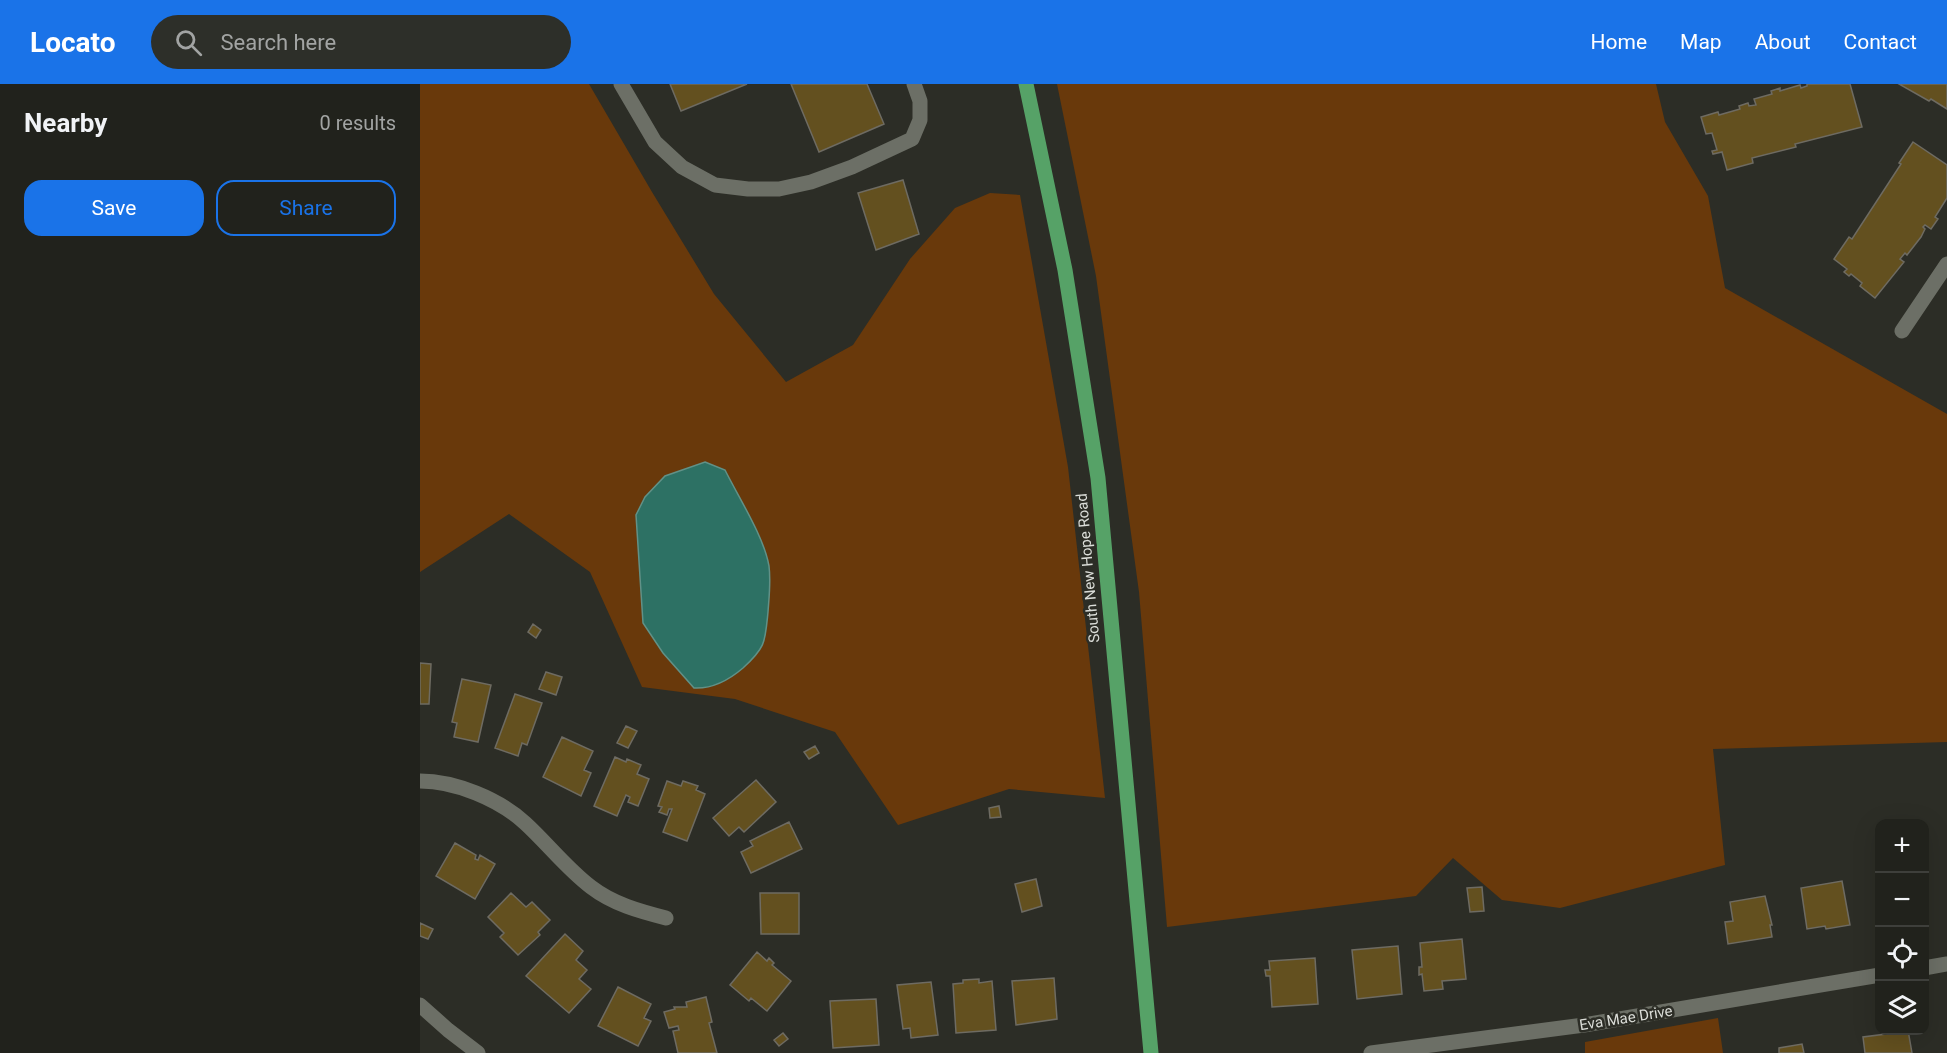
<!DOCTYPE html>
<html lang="en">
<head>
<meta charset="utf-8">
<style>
	body { margin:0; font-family:Roboto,sans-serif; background:#2d2f29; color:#f1f3f6 }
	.controls { position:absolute; right:18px; bottom:18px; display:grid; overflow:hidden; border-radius:12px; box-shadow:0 6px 24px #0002 }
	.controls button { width:54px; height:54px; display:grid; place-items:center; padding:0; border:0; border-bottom:2px solid #3e3f3b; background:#21221c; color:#f1f3f6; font:30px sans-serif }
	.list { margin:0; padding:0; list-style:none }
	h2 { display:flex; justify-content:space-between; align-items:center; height:78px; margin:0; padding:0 24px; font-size:26px }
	h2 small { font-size:20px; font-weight:400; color:#a2a4a3 }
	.actions { display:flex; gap:12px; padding:18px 24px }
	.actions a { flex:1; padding:14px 0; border:2px solid #1a73e8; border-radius:18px; text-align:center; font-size:21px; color:#1a73e8 }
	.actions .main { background:#1a73e8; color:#fff }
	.icon { flex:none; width:33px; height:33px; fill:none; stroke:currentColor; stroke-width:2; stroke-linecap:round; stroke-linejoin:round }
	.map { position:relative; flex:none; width:1527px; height:969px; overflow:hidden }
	header { display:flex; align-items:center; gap:36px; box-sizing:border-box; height:84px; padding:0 30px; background:#1a73e8; color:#fff }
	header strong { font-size:28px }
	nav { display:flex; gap:33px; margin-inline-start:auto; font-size:21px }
	.search { width:420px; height:54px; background:#2d2f29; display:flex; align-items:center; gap:15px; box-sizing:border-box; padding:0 21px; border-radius:33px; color:#a2a4a3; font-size:22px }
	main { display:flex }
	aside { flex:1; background:#21221c }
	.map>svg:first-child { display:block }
	.green { fill:#69390b }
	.water { fill:#2d7164; stroke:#619187; stroke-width:1.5 }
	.building { fill:#63501f; stroke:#6e6b62; stroke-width:1.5 }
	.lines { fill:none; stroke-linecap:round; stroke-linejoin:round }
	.minor { stroke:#6c6f66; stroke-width:15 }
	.major { stroke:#56a267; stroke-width:15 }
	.labels { text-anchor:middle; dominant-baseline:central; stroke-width:5; stroke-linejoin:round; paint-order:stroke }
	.street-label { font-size:15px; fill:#dbddd8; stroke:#2c2d26 }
</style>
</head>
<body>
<header>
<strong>Locato</strong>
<div class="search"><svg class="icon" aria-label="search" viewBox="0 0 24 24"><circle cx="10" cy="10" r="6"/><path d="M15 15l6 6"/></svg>Search here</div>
<nav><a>Home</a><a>Map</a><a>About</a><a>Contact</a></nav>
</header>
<main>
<aside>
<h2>Nearby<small>0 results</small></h2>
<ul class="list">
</ul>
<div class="actions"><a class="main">Save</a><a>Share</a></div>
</aside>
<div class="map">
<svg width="1527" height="969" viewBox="0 0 1527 969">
	<rect width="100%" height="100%" fill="#2c2d26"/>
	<path class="green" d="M 0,0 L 169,0 L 232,108 L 294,210 L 366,298 L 433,261 L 490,175 L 535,124 L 570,109 L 600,111 L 648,383 L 685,714 L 589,705 L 478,741 L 415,648 L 315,615 L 222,603 L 170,488 L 89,430 L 0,488 Z
		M 637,0 L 1236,0 L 1245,38 L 1288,112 L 1305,204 L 1527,330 L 1527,658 L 1293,665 L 1305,781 L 1140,824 L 1082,816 L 1033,774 L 996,812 L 747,843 L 719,508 L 676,192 Z
		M 1298,934 L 1303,969 L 1165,969 L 1165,958 Z"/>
	<path class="water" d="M 285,378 L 305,386 C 319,414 344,453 349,482 C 351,498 349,513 348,528 C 345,558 346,563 323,584 C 309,596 293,605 274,604 L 243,569 L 223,539 L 216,431 L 225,413 L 245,392 Z"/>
	<path class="building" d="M 250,0 L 327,0 L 261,27 Z
		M 371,0 L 447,0 L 464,40 L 399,68 Z
		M 1387,0 L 1430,0 L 1442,43 L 1375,60 L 1376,63 L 1332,74 L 1333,79 L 1307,86 L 1302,68 L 1293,70 L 1292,67 L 1297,66 L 1292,49 L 1286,50 L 1281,33 L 1298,28 L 1299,31 L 1320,25 L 1319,22 L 1328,19 L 1329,22 L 1336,21 L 1334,15 L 1352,10 L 1351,7 L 1360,4 L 1360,7 L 1380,1 L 1381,4 L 1387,2 Z
		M 1479,0 L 1527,0 L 1527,25 L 1511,15 L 1509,17 Z
		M 1493,58 L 1527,81 L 1527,114 L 1515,133 L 1518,135 L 1511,145 L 1505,141 L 1503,143 L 1505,145 L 1501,153 L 1487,171 L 1485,169 L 1480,175 L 1484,178 L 1455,214 L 1440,202 L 1442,199 L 1431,190 L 1429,192 L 1424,188 L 1427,185 L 1414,175 L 1429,153 L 1432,155 L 1481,80 L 1479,79 Z
		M 483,96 L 499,150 L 456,166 L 438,109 Z
		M 113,540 L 121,546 L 116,554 L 108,548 Z
		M 0,579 L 11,580 L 9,620 L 0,620 Z
		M 126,588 L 142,593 L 136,611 L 119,605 Z
		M 42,595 L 71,601 L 58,658 L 34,653 L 37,639 L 32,638 Z
		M 95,610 L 122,619 L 107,661 L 102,659 L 98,672 L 75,664 Z
		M 206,642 L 217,647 L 208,664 L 197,659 Z
		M 142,653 L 173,667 L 164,686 L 171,689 L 161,712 L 123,693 Z
		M 395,662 L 399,669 L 389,675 L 384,668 Z
		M 195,673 L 206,678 L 207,675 L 221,681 L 217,690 L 229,695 L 218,722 L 208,718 L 210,713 L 206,711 L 197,732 L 174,722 Z
		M 336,696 L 356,718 L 324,748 L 319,743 L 309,752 L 293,734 Z
		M 247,697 L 261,702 L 263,697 L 278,702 L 276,706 L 285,710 L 267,757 L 243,748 L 252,725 L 249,725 L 247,731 L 239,728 L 242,723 L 238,722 Z
		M 579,722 L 581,733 L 570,734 L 569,724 Z
		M 369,738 L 382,765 L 331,789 L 321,768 L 333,762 L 330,757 Z
		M 35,759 L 56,771 L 55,775 L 58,776 L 60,771 L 75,780 L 55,815 L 16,792 Z
		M 616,795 L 622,822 L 602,828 L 595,800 Z
		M 1422,797 L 1430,841 L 1406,845 L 1405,842 L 1387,845 L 1381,804 Z
		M 1062,803 L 1064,827 L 1050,828 L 1047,804 Z
		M 91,809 L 106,823 L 112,818 L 130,836 L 118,848 L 120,851 L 98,871 L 80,853 L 84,849 L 68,833 Z
		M 340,809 L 379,809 L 379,850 L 341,850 Z
		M 1345,812 L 1352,841 L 1350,841 L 1352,853 L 1308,860 L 1305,838 L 1313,837 L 1310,818 Z
		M 0,839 L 13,845 L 8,855 L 0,852 Z
		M 145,850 L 163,867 L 156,876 L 167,886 L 159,895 L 171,905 L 149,929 L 106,892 Z
		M 1042,855 L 1046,895 L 1022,897 L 1023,905 L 1004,907 L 1002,890 L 999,891 L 999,883 L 1002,883 L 1000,859 Z
		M 978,862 L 982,910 L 937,915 L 932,866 Z
		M 337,868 L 347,877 L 349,874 L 354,879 L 352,881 L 371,897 L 347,927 L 331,914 L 329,917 L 310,901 Z
		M 895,874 L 898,920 L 852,923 L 850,892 L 846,892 L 845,886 L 850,886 L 849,877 Z
		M 634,894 L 637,935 L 596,941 L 592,897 Z
		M 559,895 L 559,899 L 572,897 L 576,946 L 536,949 L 533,900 L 543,899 L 543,896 Z
		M 511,898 L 518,951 L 491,954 L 490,944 L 483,945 L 477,901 Z
		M 198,903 L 231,920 L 224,934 L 231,937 L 218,962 L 178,942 Z
		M 286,913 L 292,938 L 289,939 L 297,969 L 258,969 L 253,947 L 259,946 L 258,942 L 249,944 L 244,928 L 255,925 L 254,923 L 267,923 L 266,918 Z
		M 456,915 L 459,961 L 413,964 L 410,917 Z
		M 1465,946 L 1488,946 L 1492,969 L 1445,969 L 1443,953 L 1466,950 Z
		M 363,949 L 368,955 L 359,962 L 354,956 Z
		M 1382,960 L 1384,969 L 1359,969 L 1359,964 Z"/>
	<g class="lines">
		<path class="minor" d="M 201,0 L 235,58 L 262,83 L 295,101 L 328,105 L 359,105 L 391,98 L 432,83 L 492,55 L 500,36 L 500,17 L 494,0
			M 1482,247 L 1527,180
			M 0,697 C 35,697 79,715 105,739 C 127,759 147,785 171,803 C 193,820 219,827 246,834
			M 1504,884 L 1527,880
			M 0,921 L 28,946 L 58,969
			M 951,969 L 1164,941 L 1460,891"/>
		<path class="major" d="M 606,0 L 645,186 L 678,394 L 731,969"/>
	</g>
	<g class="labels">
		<g class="street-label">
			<text transform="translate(668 484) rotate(-95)">South New Hope Road</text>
			<text transform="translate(1206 934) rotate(-9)">Eva Mae Drive</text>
		</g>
	</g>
</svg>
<div class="controls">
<button>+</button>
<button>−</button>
<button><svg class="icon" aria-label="locate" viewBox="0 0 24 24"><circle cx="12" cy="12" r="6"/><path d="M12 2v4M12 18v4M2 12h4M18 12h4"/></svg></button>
<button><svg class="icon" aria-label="layers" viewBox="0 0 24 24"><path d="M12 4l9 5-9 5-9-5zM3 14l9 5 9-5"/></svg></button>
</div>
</div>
</main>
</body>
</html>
